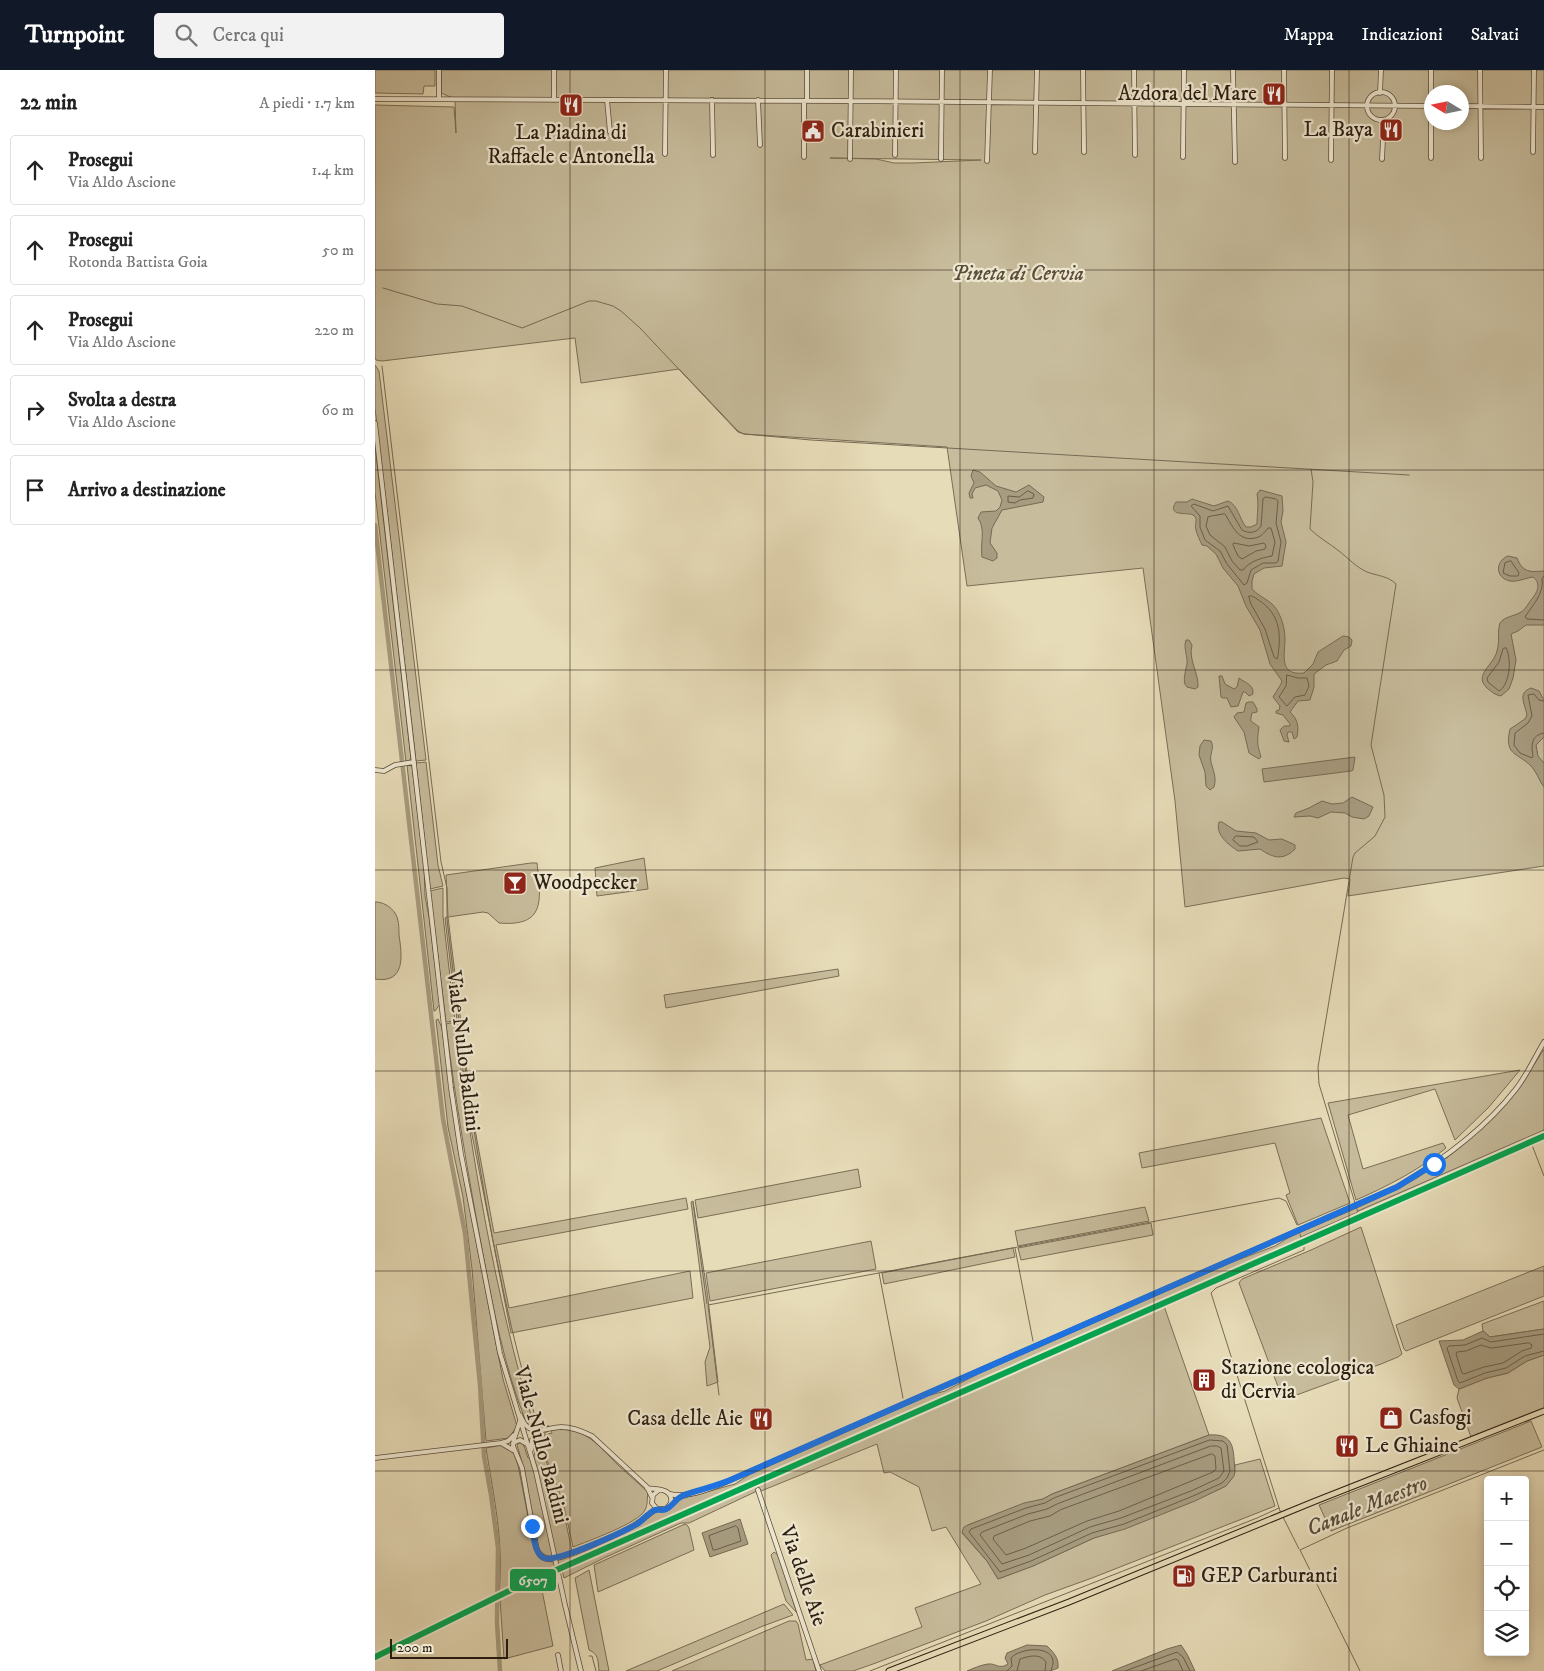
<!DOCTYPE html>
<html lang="it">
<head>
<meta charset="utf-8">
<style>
	body { margin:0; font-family:"IM FELL DW Pica",serif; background:#f2f2f2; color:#222 }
	.controls { position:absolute; right:15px; bottom:15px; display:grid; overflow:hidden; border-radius:5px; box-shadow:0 2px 8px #0003 }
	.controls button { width:45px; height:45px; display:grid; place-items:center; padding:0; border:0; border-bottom:1px solid #e0e0e0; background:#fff; color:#222; font:25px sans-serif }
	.compass { position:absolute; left:1049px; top:15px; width:45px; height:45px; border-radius:50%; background:#fff; box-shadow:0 2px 8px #0003; rotate:280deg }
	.scale { position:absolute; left:15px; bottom:12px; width:118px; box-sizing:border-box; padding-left:5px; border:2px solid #2c1f12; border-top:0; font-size:14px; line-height:18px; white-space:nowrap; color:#2c1f12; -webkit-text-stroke:4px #efe8d1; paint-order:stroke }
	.stop { position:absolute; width:15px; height:15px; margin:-11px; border:4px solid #1a73e8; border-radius:50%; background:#fff }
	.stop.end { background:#1a73e8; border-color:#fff; box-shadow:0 1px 5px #0008 }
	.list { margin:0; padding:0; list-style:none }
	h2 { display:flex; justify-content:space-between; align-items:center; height:65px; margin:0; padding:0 20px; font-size:21px }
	h2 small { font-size:16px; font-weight:400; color:#767676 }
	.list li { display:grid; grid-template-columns:32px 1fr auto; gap:15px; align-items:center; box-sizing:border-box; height:70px; margin:0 10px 10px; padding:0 10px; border:1px solid #e0e0e0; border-radius:5px }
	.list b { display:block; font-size:19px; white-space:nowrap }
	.list p { margin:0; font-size:16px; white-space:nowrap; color:#767676 }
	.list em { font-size:16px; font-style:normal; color:#767676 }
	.icon { flex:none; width:28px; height:28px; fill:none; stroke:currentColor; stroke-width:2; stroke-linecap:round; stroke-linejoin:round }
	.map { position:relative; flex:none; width:1169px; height:1601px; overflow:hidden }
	header { display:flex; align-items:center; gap:30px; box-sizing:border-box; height:70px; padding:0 25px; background:#111827; color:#fff }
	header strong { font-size:24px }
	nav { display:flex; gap:28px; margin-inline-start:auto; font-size:18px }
	.search { width:350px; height:45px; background:#f2f2f2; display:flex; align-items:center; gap:12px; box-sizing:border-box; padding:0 18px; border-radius:5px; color:#767676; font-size:19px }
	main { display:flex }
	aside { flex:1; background:#fff }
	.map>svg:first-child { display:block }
	.green { fill:#c7bc9c; stroke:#7a6e57; fill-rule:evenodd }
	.water { fill:#a79c80; stroke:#766a54 }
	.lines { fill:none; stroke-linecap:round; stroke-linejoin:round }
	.shore { stroke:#6a5e49; stroke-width:1 }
	.stream { stroke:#766a54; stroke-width:1 }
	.canal { stroke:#a79c80; stroke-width:4.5 }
	.minor-casing { stroke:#5b4e3c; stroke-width:5.5 }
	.major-casing { stroke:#2c1f12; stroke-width:7 }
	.minor { stroke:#efe8d1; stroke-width:4 }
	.major { stroke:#e7dcb8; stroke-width:5 }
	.minor-bridge-casing { stroke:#5b4e3c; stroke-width:5.5; stroke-linecap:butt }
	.minor-bridge { stroke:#efe8d1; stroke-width:4 }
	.rail-1-casing { stroke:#efe8d1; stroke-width:10 }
	.rail-1 { stroke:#00a651; stroke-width:6 }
	.route { stroke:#1a73e8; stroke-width:6 }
	.grid { fill:none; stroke:#2c1f12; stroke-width:1; stroke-opacity:0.55 }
	.labels { text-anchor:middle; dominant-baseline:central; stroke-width:4.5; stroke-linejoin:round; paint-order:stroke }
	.poi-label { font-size:21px; fill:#2c1f12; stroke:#efe8d1; text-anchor:start }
	.park-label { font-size:21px; font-style:italic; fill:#5a4e3b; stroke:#efe8d1 }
	.street-label { font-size:21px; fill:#2c1f12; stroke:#efe8d1 }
	.water-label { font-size:22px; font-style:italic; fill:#574b38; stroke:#efe8d1 }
	.line-badge { stroke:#efe8d1; stroke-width:2 }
	.badge-label { font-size:14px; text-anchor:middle; font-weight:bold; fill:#fff }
</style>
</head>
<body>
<header>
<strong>Turnpoint</strong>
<div class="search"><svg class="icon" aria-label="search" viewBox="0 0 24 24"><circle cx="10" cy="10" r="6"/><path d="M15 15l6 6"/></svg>Cerca qui</div>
<nav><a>Mappa</a><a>Indicazioni</a><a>Salvati</a></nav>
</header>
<main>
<aside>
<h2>22 min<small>A piedi · 1.7 km</small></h2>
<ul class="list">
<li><svg class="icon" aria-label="ahead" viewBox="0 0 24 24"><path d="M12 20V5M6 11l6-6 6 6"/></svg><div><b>Prosegui</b><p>Via Aldo Ascione</p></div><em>1.4 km</em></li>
<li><svg class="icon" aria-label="ahead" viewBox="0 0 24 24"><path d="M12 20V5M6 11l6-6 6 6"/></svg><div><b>Prosegui</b><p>Rotonda Battista Goia</p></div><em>50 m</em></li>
<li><svg class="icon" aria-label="ahead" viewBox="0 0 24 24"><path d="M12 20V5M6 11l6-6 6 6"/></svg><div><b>Prosegui</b><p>Via Aldo Ascione</p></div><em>220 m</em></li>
<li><svg class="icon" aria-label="right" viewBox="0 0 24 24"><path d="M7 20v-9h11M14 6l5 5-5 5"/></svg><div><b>Svolta a destra</b><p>Via Aldo Ascione</p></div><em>60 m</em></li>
<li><svg class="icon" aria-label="arrive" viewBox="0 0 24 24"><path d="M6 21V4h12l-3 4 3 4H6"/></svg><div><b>Arrivo a destinazione</b></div></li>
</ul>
</aside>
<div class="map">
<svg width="1169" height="1601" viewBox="0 0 1169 1601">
	<rect width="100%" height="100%" fill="#e7dcb8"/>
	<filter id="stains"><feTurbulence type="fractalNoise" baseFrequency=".004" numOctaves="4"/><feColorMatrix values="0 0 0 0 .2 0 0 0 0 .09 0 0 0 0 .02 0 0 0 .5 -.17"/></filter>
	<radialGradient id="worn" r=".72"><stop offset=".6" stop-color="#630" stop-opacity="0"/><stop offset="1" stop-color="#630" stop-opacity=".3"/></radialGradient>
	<path class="green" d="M 0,0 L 60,0 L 60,16 L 49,16 L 48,24 L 0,23 Z
		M 66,0 L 1169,0 L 1169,796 L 973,826 L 975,809 L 969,808 L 810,837 L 800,731 L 768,498 L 592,516 L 572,377 L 369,364 L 363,361 L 304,299 L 206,313 L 200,268 L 7,291 L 1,290 L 0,287 L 0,35 L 79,37 L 81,63 L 80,29 L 66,23 ZM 1056,22 L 1086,22 L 1086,52 L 1056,52 ZM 455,88 L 605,90 L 606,90 L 538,93 L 519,93 L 501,89 Z
		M 0,295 L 4,301 L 51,690 L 41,691 L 0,338 Z
		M 0,376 L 36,689 L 31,692 L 0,422 Z
		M 51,692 L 63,795 L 68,816 L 55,819 L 41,693 Z
		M 34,694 L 37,696 L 49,795 L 50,826 L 54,847 L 65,934 L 60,941 L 59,941 L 32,695 Z
		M 269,788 L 273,819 L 222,826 L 220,798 Z
		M 156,793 L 162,793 C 166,830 171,857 124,853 L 113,843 L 108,842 L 73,847 L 97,1043 L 119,1163 L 311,1128 L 313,1139 L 121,1175 L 134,1238 L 315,1201 L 318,1228 L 136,1263 L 93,1044 L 70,848 L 73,846 L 71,805 Z
		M 68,818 L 68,846 L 80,951 L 71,952 L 55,821 Z
		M 0,832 C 8,832 15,836 20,843 C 24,849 24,858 24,865 C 27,885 31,914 0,909 Z
		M 463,899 L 464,906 L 291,938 L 289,925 Z
		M 63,949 L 67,958 L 83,1078 L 121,1274 L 128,1309 L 142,1356 L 134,1368 L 111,1371 L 97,1199 L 88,1127 L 73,1057 L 61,950 Z
		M 80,952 C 96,1085 120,1224 158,1352 L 165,1356 L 174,1356 C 165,1358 157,1361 151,1352 C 129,1296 118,1238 107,1179 C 93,1104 80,1029 71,954 Z
		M 1169,979 L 1169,1064 L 1067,1107 L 124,1524 C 129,1471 119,1429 111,1378 L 128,1375 L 138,1381 L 143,1395 L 159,1477 L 164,1487 L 171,1491 L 177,1492 L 205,1482 L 265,1455 L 276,1444 L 282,1441 L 293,1440 L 306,1429 L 360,1414 L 374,1405 L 552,1326 L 570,1321 L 605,1303 L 855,1193 L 900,1176 L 913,1168 C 952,1150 993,1135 1031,1114 C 1089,1082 1135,1035 1169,979 Z
		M 1145,1000 L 1114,1037 L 1080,1070 L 1060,1019 L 973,1045 L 988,1099 L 1068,1073 L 1071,1078 C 1044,1100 1013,1116 981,1130 L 953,1033 Z
		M 946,1048 L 975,1133 L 923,1155 L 911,1125 L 915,1123 L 900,1073 L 767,1098 L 764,1083 Z
		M 483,1099 L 486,1117 L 323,1148 L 320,1130 Z
		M 318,1131 L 332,1221 L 343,1312 L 332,1316 L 330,1292 L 335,1277 L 316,1132 Z
		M 770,1137 L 774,1151 L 643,1176 L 640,1161 Z
		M 776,1153 L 778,1165 L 646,1190 L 643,1178 Z
		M 986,1157 L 1027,1284 L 1023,1287 L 1006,1294 L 908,1330 L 864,1213 L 867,1209 L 936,1180 Z
		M 496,1171 L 501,1199 L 335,1231 L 331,1203 Z
		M 638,1178 L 640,1187 L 509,1214 L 507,1203 Z
		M 1169,1196 L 1169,1226 L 1031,1281 L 1029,1279 L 1021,1255 Z
		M 1169,1231 L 1169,1259 L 1115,1267 L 1108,1261 L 1107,1254 Z
		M 789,1236 L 834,1365 L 677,1424 L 668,1429 L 649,1434 L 593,1455 L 587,1463 L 612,1491 L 623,1509 L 658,1496 L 719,1468 L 750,1458 L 845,1419 C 855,1414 860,1406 860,1395 L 885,1389 L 900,1436 L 717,1508 L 670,1525 L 611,1551 L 498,1594 L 478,1601 L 450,1601 L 445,1595 L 547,1557 L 540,1538 L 606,1514 L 571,1457 L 557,1461 L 544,1417 L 515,1402 L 509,1403 L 502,1374 L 386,1421 L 382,1414 Z
		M 1169,1285 L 1169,1338 L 1096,1367 L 1082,1328 L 1084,1319 L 1112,1308 L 1133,1303 L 1152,1291 Z
		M 1156,1351 L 1167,1377 L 956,1461 L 944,1435 Z
		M 175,1360 L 170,1363 L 164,1372 L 187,1434 L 197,1481 C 185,1485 172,1491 164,1479 L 147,1392 L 142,1375 L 145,1372 L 148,1373 L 153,1388 L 160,1386 L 158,1372 C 162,1365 167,1362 175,1360 Z
		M 176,1360 C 210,1356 222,1374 243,1395 C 253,1404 263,1413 273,1422 C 272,1426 273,1435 270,1440 C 264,1453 213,1471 198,1477 L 188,1432 L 165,1372 L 170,1365 L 177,1363 Z
		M 380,1414 L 382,1421 L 314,1453 L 306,1453 L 229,1488 L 189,1508 L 187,1500 Z
		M 310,1454 L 312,1455 L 314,1458 L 319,1480 L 223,1522 L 219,1495 Z
		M 399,1482 L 403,1485 L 422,1543 L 411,1531 L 396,1485 Z
		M 214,1500 L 234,1601 L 224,1601 C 223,1591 224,1584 214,1580 L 200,1508 Z
		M 165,1510 L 178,1576 L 129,1589 L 125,1529 Z
		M 409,1534 L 418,1545 L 388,1556 L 282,1601 L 251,1601 Z
		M 414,1551 L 421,1551 L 423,1554 L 431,1590 L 438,1589 L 441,1601 L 297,1601 Z"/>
	<path class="water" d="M 598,400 L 605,402 L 621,416 L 641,422 L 654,415 L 669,427 L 668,432 L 627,440 L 617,458 L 615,473 L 622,483 L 622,488 L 618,491 L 607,487 C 605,472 611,460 603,448 L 606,442 L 621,441 L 625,437 L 627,430 L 623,421 L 611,415 L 600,418 L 597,424 L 598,428 L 595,428 L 594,423 L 599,413 L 596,406 Z
		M 885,420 L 907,426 L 908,441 L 906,452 L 911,472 L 907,496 L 889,498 L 879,504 L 877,511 L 877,519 C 886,529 899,530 905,546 C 908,552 910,562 910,569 C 910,584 903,606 929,603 L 938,594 L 943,582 L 968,566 L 974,567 L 977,570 L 976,576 L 969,580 L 962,591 L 951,595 L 939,604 L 939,617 L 935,630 L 923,631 L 915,642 C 923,649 924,657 922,667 L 919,669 L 917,662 L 913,662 L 912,665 L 914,672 L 909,671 L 905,660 L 909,656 L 915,656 L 915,654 L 908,645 L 901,643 L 901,641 L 904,640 L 905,636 L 898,627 L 906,614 L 907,611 L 895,594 L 885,560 L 871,536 L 863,516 L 848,498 L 841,484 L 832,476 L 827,475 C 825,470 822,465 821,460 C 819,454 824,448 818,445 C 813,442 791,447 801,432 L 812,432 L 817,429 L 839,436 L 853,431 C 863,435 864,448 871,457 L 876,457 L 882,454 C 882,443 884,435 882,424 Z
		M 1133,486 L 1142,488 C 1148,503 1155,502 1169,501 L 1169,555 L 1151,555 L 1143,561 L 1136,564 L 1141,590 L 1138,608 L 1134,619 L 1126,626 C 1120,625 1117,622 1112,618 C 1098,605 1119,595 1122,581 C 1125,572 1122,562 1125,553 C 1130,546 1138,547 1146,542 C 1150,540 1153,534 1156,530 C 1162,523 1167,514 1158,507 C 1150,508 1144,512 1135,511 C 1120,508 1120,491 1133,486 Z
		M 811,570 L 814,570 L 817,575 C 813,590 824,603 823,617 L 820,619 L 812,617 C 811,616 810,615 810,614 C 808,609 811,599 812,594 C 813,587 808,578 811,570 Z
		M 844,606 L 847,606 L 850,614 L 859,619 L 862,617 L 864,608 C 870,613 879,614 878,624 L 874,626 L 870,622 L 868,622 L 863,636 L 856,637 L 852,628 L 848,628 L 846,627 Z
		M 1156,618 L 1164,621 L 1169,630 L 1169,667 L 1161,675 L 1163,686 L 1169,693 L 1169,717 C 1164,711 1162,702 1156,696 C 1142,682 1129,686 1135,659 L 1150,649 L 1152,645 C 1150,634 1142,623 1156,618 Z
		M 874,632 L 878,632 L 882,639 L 882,642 L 877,643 C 874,655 877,650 884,657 C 882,671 882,674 886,687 L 884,689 L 874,683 L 869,662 L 859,647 L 862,643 L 869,642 L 871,633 Z
		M 829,670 L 836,671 C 840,678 834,684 836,692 C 838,701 842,707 839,717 L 835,720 L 831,716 L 830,702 L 824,685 L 825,676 Z
		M 980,687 L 978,700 L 976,701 L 889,712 L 887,699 Z
		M 977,727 L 998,737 L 994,746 L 989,749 L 977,747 L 970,743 L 956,742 L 943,748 L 935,746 L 919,747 L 921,743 L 934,738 L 947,731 L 957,734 L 968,733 Z
		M 844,752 L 847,752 L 861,761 L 881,763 L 894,770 L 907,769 L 920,775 L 920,779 C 908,791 898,788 885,779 L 863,781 C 854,775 840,765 844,752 Z
		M 1169,1259 L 1169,1285 L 1152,1291 L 1133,1303 L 1112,1308 L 1084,1319 L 1079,1315 L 1064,1271 L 1088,1270 L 1108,1261 L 1115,1267 Z
		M 834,1365 C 861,1363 858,1380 860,1402 L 859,1406 L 851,1416 L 820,1431 L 750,1459 L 719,1468 L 658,1496 L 623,1509 L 612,1491 L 587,1462 L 589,1457 L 593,1455 L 649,1433 L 668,1429 L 677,1424 Z
		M 365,1449 L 373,1474 L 335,1487 L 327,1463 Z
		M 652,1575 L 672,1576 C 679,1583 684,1588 683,1598 L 675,1601 L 592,1601 C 599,1598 606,1595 613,1594 C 621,1593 624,1600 633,1594 L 630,1588 L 632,1583 Z
		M 806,1575 L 812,1584 L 820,1601 L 737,1601 L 792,1579 Z"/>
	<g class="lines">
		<path class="shore" d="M 653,421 L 659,424 L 658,428 L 645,430 L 640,433 L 633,432 L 633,426 L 644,427 Z
			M 891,427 L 901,429 L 903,431 L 901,453 L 906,472 L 903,491 L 901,493 L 888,493 L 876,500 L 872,513 L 869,515 L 852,494 L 845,481 L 830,470 L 825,457 L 825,446 L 816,436 L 819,434 L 838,441 L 853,436 L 867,460 C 874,464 882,463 886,456 L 888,429 Z
			M 850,444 C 857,455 863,472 880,468 C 886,467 889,463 893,458 L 896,458 L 900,472 L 897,486 C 886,488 875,491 868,500 L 865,500 L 857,491 L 850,477 L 835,465 L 831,456 L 833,447 Z
			M 859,473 L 874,476 L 889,473 L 891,476 L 890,479 L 881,481 L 867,489 L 863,486 L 858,475 Z
			M 1136,491 L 1144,503 L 1143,506 L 1135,506 L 1128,503 L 1130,493 Z
			M 1169,506 L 1167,508 C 1169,525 1158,534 1150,547 L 1152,549 L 1169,550
			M 874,526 L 877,526 C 899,538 906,553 904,577 C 903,582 904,585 902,589 L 899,587 L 890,559 L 876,534 Z
			M 1131,578 C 1137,588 1135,615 1124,621 L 1113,612 L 1112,608 L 1124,592 L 1128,579 Z
			M 912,605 L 923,608 L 932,608 L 934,616 L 930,625 L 920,627 L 912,636 L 904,627 L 911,616 Z
			M 1169,631 L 1164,630 L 1159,624 L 1153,625 L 1157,646 L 1153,653 L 1140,663 L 1139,675 L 1145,683 L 1157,688 L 1158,686 C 1156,676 1156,665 1169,663
			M 861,766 L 879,767 L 883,772 L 872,776 L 865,776 L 858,770 Z
			M 1169,1264 L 1116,1272 L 1107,1268 L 1090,1275 L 1074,1276 L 1072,1278 L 1083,1311 L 1085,1313 L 1110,1303 L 1131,1298 L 1150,1286 L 1169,1281
			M 1154,1273 L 1157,1275 L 1156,1278 L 1147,1281 L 1128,1293 L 1109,1297 L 1089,1304 L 1087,1303 L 1081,1284 L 1082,1282 L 1091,1281 L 1106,1275 L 1116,1278 Z
			M 835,1370 L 848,1371 L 852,1375 L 855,1401 L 852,1408 L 847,1413 L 818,1426 L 749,1454 L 717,1463 L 656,1491 L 625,1502 L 594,1462 L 596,1459 L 651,1438 L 670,1433 L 679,1428 Z
			M 836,1376 L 842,1376 L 846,1378 L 849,1401 L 844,1408 L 816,1421 L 746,1448 L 715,1457 L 654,1485 L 627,1494 L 605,1465 L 607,1462 L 653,1444 L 672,1439 L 682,1434 Z
			M 837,1384 L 840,1386 L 841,1399 L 838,1402 L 744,1441 L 712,1451 L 651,1478 L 631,1485 L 618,1469 L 619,1466 L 655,1451 L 675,1446 L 685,1440 Z
			M 361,1456 L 363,1458 L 366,1471 L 340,1480 L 338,1480 L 334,1466 Z
			M 632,1601 L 637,1596 L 636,1588 C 644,1578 680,1574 678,1594 C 678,1596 676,1598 676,1601
			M 642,1601 L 645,1589 C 654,1586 665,1583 671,1592 L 670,1601
			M 750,1601 L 802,1582 L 808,1587 L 815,1601
			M 766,1601 L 800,1589 L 803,1590 L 808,1601"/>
		<path class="stream" d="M 8,218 L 62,234 L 87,236 L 147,258 L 214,231 L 221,231 L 238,236 L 246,241 L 265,258 L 363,362 L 369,364 L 436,370 L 1034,405
			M 7,296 L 66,792 L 72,818 L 72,849 C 91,1017 113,1187 161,1350
			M 936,399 L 938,412 L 935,459 C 944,468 954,473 964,481 C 973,488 981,497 992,502 C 1003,506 1013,506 1021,514 L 996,675 L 1009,725 L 1010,747 L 1000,766 L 980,783 L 978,787 L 943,997 L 944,1014 L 980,1133
			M 1157,1075 L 1169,1106
			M 318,1133 L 332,1234
			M 983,1141 L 1169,1060
			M 925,1164 L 926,1168
			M 926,1167 L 983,1142 L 981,1137
			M 640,1178 L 658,1271
			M 504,1203 L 528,1328
			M 344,1325 L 333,1235 L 904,1128 L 911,1131 L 922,1155
			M 906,1444 L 836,1223 L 841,1218 L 929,1180 L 929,1176
			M 908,1447 L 924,1479
			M 214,1586 L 217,1586 L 221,1601
			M 495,1601 L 882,1448 L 904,1438
			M 985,1601 L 925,1480 L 972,1458 L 1169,1380"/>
		<path class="canal" d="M 0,455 L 68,1049 L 90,1163 L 105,1315 L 109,1386 L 116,1425 L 123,1478 L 122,1552 L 125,1601"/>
		<g class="minor-casing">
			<path id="minor" d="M 179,0 L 179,30
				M 708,0 L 709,82
				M 759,0 L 760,85
				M 858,0 L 860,92
				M 909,0 L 910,88
				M 1056,0 L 1056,88
				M 1105,0 L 1106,88
				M992 36a14 14 0 1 1 28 0a14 14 0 1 1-28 0Z
				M 1005,23 L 1006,0
				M 0,29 L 475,31 L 1056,36
				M 64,29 L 64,0
				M 232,30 L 235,62
				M 337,30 L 338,85
				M 383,30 L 385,75
				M 432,30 L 432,0
				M 1086,36 L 1169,37
				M 660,82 L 662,0
				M 1158,82 L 1159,0
				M 290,84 L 291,0
				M 520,85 L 521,0
				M 429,87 L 429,31
				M 808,87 L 809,0
				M 475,89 L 476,0
				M 566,89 L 567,0
				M 1007,89 L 1009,50
				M 956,90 L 957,0
				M 612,91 L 615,0
				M 0,353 L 76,1018 L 86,1084 L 125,1283 L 161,1402 L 176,1470
				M 0,700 L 9,701 L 20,695 L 39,692
				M 145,1345 C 147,1349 149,1355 154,1358 C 163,1364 176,1357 186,1357 C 197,1357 207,1361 217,1366 L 272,1417 L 277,1427
				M 145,1351 L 139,1369 L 138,1376 L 147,1398 L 161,1476 C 163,1483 165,1488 173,1489 C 187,1491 251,1461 264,1452 C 271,1448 275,1442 283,1439
				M 138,1373 L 145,1370 L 152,1374
				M 138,1380 L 126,1373 L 133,1371 L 139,1365
				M 156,1380 L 157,1370 L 165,1361
				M 0,1388 L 126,1373
				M 272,1418 C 283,1420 298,1418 296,1433 L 291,1439 L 282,1439 L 277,1433 L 278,1425 L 284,1420
				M 383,1420 L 444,1601
				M 295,1424 C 314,1429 343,1416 360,1408 L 1022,1117 C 1065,1092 1110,1059 1141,1019 C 1152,1005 1160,987 1169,972
				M 190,1535 L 206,1601
				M 183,1585 L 186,1601"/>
		</g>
		<g class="major-casing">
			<path id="major" d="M 514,1601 L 694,1532 L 938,1432 L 1169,1341"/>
		</g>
		<use href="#minor" class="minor"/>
		<use href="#major" class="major"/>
		<g class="minor-bridge-casing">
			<path id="minor-bridge" d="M 176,1470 L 190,1535"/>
		</g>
		<use href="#minor-bridge" class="minor-bridge"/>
		<g class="rail-1-casing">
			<path id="rail-1" d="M 0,1587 L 136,1520 L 1169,1066"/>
		</g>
		<use href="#rail-1" class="rail-1"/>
	</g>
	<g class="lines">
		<path class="route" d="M 157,1456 C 159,1466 159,1483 169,1488 C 181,1493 248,1462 262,1454 C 268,1450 273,1443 280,1440 C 284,1439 287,1441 291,1439 C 298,1436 301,1428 309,1425 C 326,1419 343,1416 360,1408 L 1022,1117 L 1059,1094"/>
	</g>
	<path class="grid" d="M 195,0 L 195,1601M 390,0 L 390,1601M 585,0 L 585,1601M 779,0 L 779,1601M 974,0 L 974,1601M 0,200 L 1169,200M 0,400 L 1169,400M 0,600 L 1169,600M 0,800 L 1169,800M 0,1001 L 1169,1001M 0,1201 L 1169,1201M 0,1401 L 1169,1401"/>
	<defs>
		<g id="restaurant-square" transform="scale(1.25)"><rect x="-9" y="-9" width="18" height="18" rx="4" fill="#8f2418" stroke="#efe8d1"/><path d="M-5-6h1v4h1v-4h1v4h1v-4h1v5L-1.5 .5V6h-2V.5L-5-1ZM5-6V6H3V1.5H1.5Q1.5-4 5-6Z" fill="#fff"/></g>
		<g id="civic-square" transform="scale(1.25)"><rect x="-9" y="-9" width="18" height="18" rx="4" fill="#8f2418" stroke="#efe8d1"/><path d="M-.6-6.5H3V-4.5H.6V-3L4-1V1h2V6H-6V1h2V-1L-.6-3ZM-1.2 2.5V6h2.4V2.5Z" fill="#fff"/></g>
		<g id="bar-square" transform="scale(1.25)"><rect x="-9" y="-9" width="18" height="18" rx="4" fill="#8f2418" stroke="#efe8d1"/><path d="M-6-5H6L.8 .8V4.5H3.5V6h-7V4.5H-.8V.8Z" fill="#fff"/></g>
		<g id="building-square" transform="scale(1.25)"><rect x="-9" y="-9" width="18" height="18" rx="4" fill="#8f2418" stroke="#efe8d1"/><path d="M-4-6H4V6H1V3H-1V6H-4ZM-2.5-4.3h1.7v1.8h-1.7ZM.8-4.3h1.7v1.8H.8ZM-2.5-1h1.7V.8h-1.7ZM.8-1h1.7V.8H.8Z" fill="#fff"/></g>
		<g id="shop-square" transform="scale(1.25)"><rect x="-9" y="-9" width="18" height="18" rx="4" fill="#8f2418" stroke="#efe8d1"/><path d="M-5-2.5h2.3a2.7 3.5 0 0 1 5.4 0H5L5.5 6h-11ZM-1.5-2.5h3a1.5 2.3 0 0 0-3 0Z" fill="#fff"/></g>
		<g id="fuel-square" transform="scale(1.25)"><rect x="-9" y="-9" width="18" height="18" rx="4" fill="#8f2418" stroke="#efe8d1"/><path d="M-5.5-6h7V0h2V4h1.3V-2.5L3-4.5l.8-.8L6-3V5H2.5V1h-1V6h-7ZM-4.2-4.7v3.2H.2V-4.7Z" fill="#fff"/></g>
	</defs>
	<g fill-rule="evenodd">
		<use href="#restaurant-square" x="899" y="24"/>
		<use href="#restaurant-square" x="196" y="35"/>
		<use href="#restaurant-square" x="1016" y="60"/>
		<use href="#civic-square" x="438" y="61"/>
		<use href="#bar-square" x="140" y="813"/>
		<use href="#building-square" x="829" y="1310"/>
		<use href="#shop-square" x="1016" y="1348"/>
		<use href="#restaurant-square" x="386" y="1349"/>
		<use href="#restaurant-square" x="972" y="1376"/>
		<use href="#fuel-square" x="809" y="1506"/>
	</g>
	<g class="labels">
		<g class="poi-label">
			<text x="882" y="24" text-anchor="end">Azdora del Mare</text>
			<text x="998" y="60" text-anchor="end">La Baya</text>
			<text x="456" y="61">Carabinieri</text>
			<text x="196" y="63" text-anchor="middle">La Piadina di<tspan x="196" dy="24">Raffaele e Antonella</tspan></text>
			<text x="158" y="813">Woodpecker</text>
			<text x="846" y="1298">Stazione ecologica<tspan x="846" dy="24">di Cervia</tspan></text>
			<text x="1034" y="1348">Casfogi</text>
			<text x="368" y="1349" text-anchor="end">Casa delle Aie</text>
			<text x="990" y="1376">Le Ghiaine</text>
			<text x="826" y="1506">GEP Carburanti</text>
		</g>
		<g class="park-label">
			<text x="643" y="204">Pineta di Cervia</text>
		</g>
		<g class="street-label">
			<text transform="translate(88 981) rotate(83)">Viale Nullo Baldini</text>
			<text transform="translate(166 1375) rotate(75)">Viale Nullo Baldini</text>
			<text transform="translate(428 1506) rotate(71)">Via delle Aie</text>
		</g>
		<g class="water-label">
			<text transform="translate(992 1436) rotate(-22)">Canale Maestro</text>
		</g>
	</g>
	<rect class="line-badge" x="134" y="1498" width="48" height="24" rx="5" fill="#00a651"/>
	<g class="badge-label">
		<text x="158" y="1515">6507</text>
	</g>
	<rect width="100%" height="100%" filter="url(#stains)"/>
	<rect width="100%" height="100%" fill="url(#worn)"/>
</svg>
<div class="controls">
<button>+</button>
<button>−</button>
<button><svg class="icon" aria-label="locate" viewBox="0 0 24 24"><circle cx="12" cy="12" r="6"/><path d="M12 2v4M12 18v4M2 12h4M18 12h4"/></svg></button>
<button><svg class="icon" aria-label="layers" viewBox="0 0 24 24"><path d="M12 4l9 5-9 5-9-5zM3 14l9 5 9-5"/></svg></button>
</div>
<svg class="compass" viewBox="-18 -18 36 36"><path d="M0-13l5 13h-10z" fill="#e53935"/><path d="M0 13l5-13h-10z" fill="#767676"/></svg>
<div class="scale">200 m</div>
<div class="stop" style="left:1059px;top:1094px"></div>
<div class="stop end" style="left:157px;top:1456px"></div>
</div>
</main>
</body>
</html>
